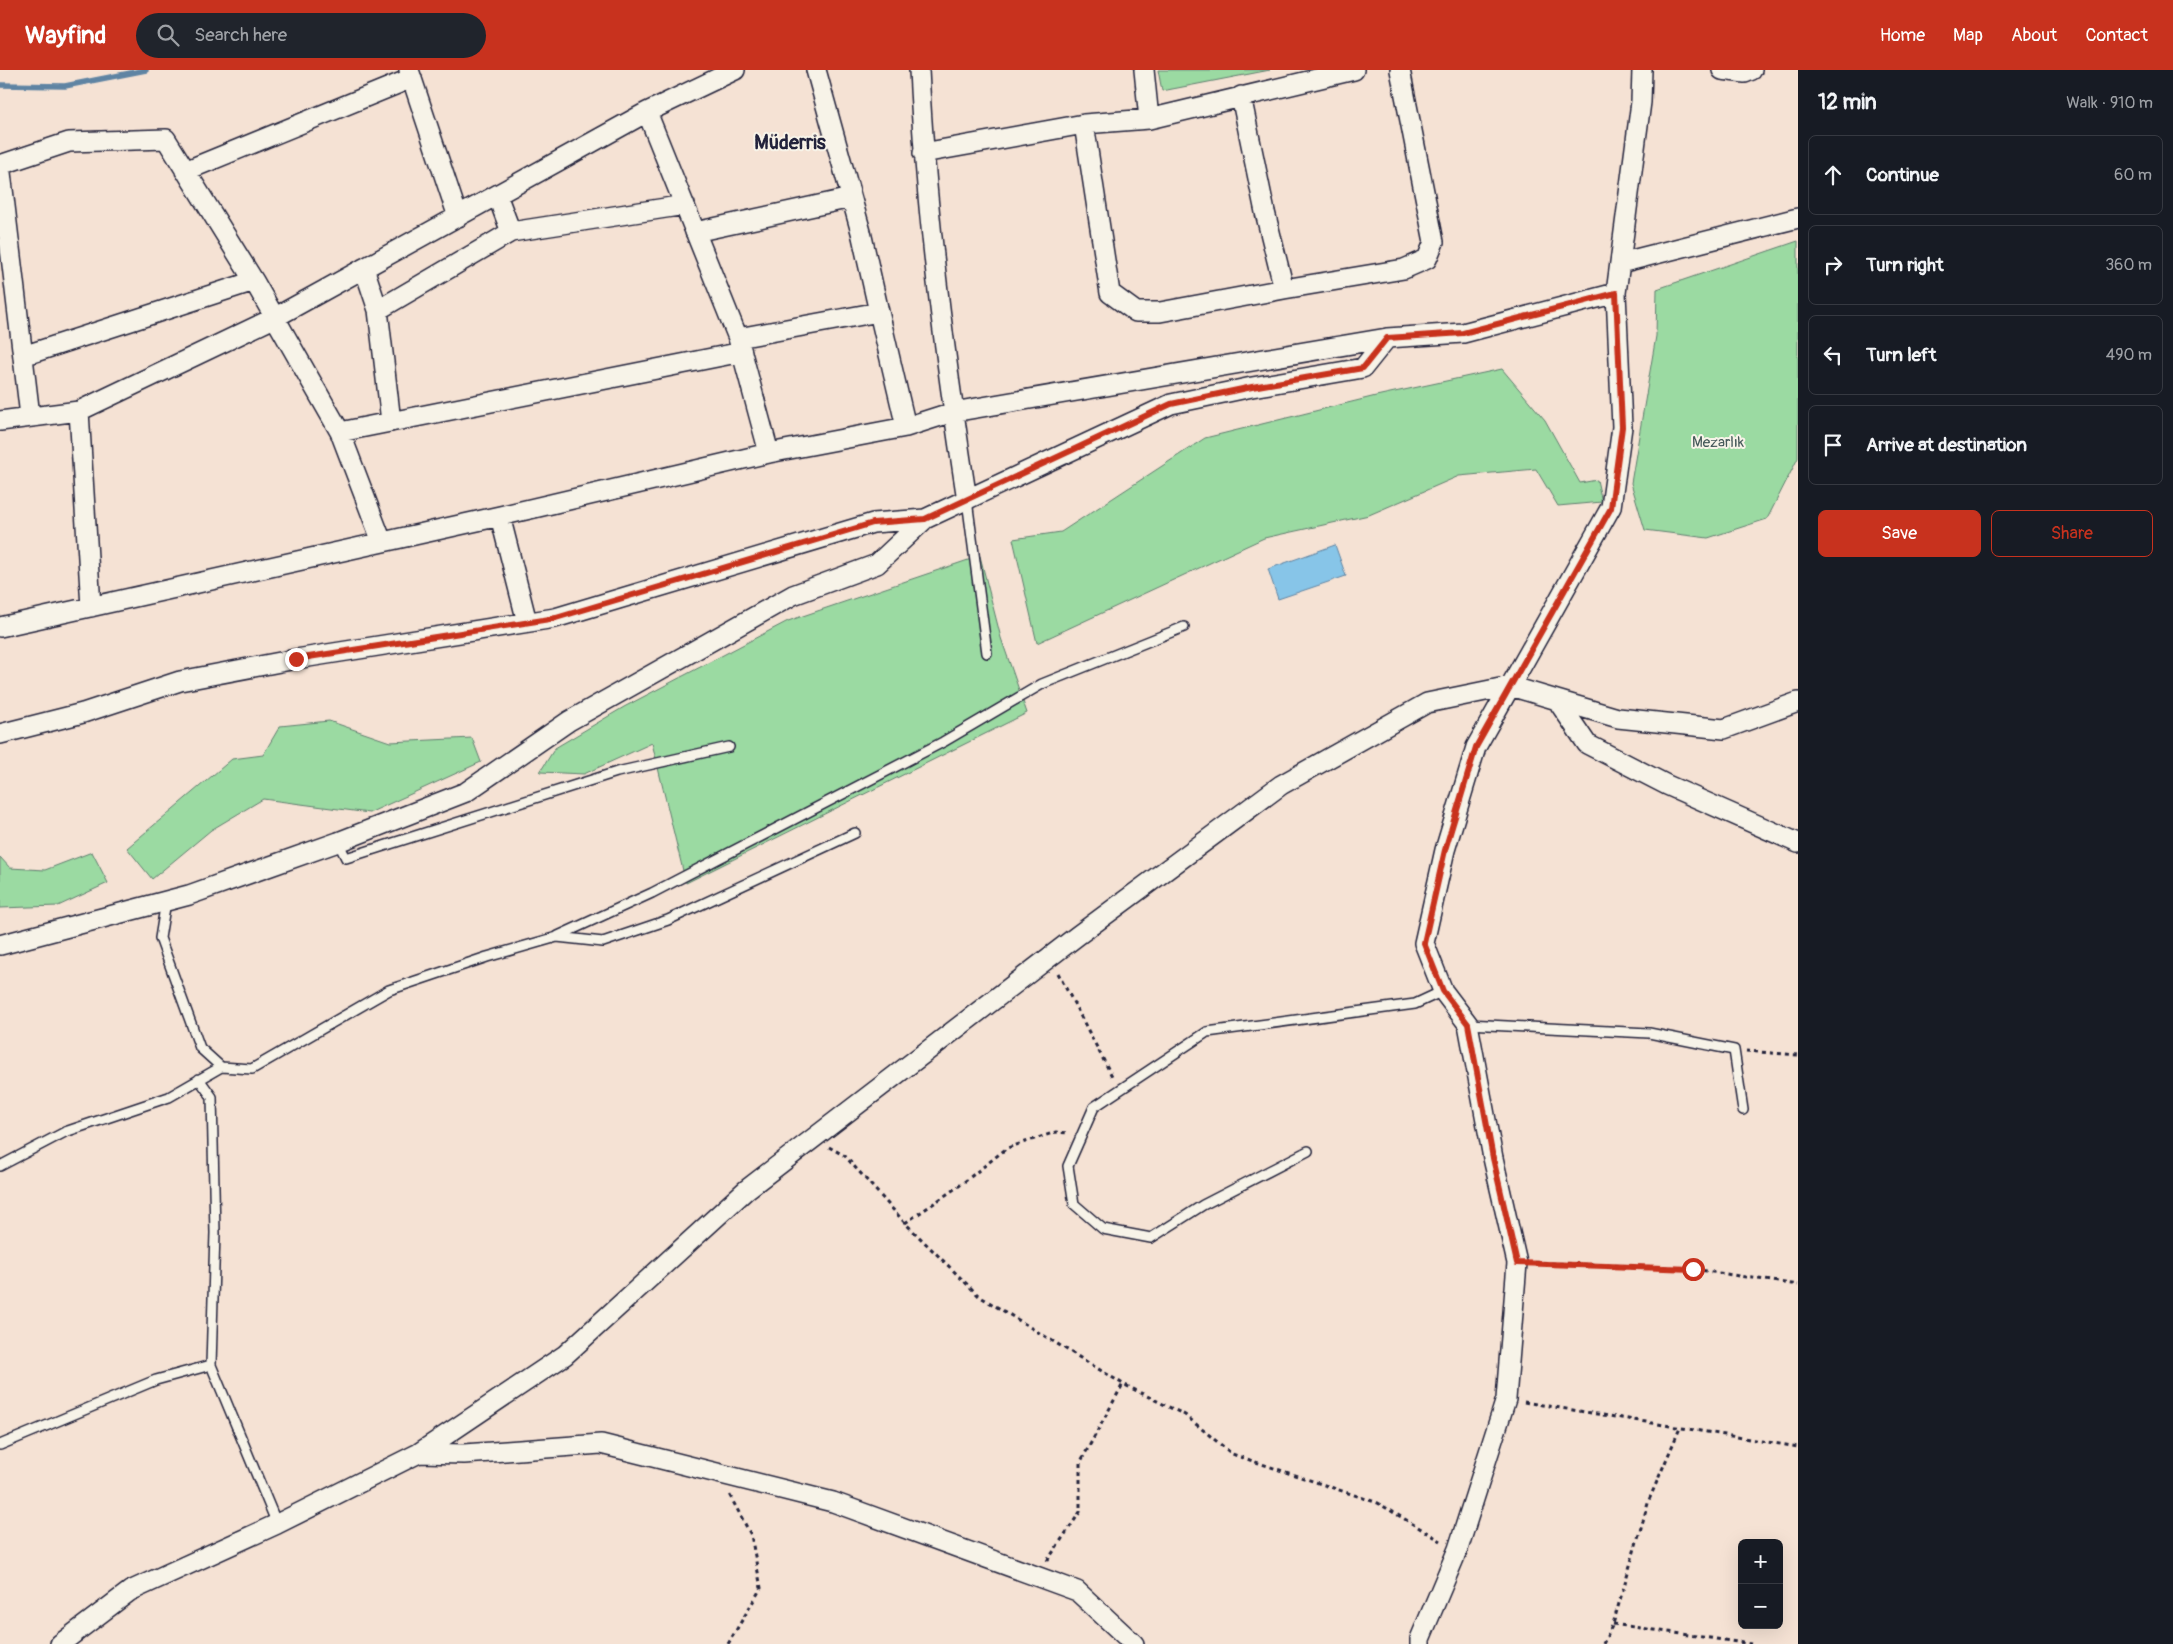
<!DOCTYPE html>
<html lang="en">
<head>
<meta charset="utf-8">
<style>
	body { margin:0; font-family:Pangolin,sans-serif; background:#20242c; color:#f1f3f6 }
	.controls { position:absolute; right:15px; bottom:15px; display:grid; overflow:hidden; border-radius:8px; box-shadow:0 5px 20px #0002 }
	.controls button { width:45px; height:45px; display:grid; place-items:center; padding:0; border:0; border-bottom:1px solid #363941; background:#171b24; color:#f1f3f6; font:25px sans-serif }
	.stop { position:absolute; width:15px; height:15px; margin:-11px; border:4px solid #c8321e; border-radius:50%; background:#fff }
	.stop.end { background:#c8321e; border-color:#fff; box-shadow:0 1px 5px #0008 }
	.list { margin:0; padding:0; list-style:none }
	h2 { display:flex; justify-content:space-between; align-items:center; height:65px; margin:0; padding:0 20px; font-size:21px }
	h2 small { font-size:16px; font-weight:400; color:#9ea1a6 }
	.list li { display:grid; grid-template-columns:32px 1fr auto; gap:15px; align-items:center; box-sizing:border-box; height:80px; margin:0 10px 10px; padding:0 10px; border:1px solid #363941; border-radius:8px }
	.list b { display:block; font-size:19px; white-space:nowrap }
	.list em { font-size:16px; font-style:normal; color:#9ea1a6 }
	.actions { display:flex; gap:10px; padding:15px 20px }
	.actions a { flex:1; padding:11px 0; border:1px solid #c8321e; border-radius:8px; text-align:center; font-size:18px; color:#c8321e }
	.actions .main { background:#c8321e; color:#fff }
	.icon { flex:none; width:28px; height:28px; fill:none; stroke:currentColor; stroke-width:2; stroke-linecap:round; stroke-linejoin:round }
	.map { position:relative; flex:none; width:1798px; height:1574px; overflow:hidden }
	header { display:flex; align-items:center; gap:30px; box-sizing:border-box; height:70px; padding:0 25px; background:#c8321e; color:#fff }
	header strong { font-size:24px }
	nav { display:flex; gap:28px; margin-inline-start:auto; font-size:18px }
	.search { width:350px; height:45px; background:#20242c; display:flex; align-items:center; gap:12px; box-sizing:border-box; padding:0 18px; border-radius:28px; color:#9ea1a6; font-size:19px }
	main { display:flex }
	aside { flex:1; background:#171b24 }
	.map>svg:first-child { display:block }
	.green { fill:#9bdaa2; stroke:#5e7e6e }
	.water { fill:#87c5e8; stroke:#5f84a3 }
	.lines { fill:none; stroke-linecap:round; stroke-linejoin:round }
	.stream { stroke:#5f84a3; stroke-width:5.5 }
	.lane-casing { stroke:#22223b; stroke-width:12 }
	.street-casing { stroke:#22223b; stroke-width:22 }
	.path { stroke:#22223b; stroke-width:3; stroke-dasharray:4 4; stroke-linecap:butt }
	.lane { stroke:#f7f3e8; stroke-width:9 }
	.street { stroke:#f7f3e8; stroke-width:19 }
	.route { stroke:#c8321e; stroke-width:6 }
	.labels { text-anchor:middle; dominant-baseline:central; stroke-width:4; stroke-linejoin:round; paint-order:stroke }
	.park-label { font-size:15px; fill:#46595a; stroke:#f7f3e8 }
	.district-label { font-size:20px; font-weight:bold; fill:#22223b; stroke:#f7f3e8 }
</style>
</head>
<body>
<header>
<strong>Wayfind</strong>
<div class="search"><svg class="icon" aria-label="search" viewBox="0 0 24 24"><circle cx="10" cy="10" r="6"/><path d="M15 15l6 6"/></svg>Search here</div>
<nav><a>Home</a><a>Map</a><a>About</a><a>Contact</a></nav>
</header>
<main>
<div class="map">
<svg width="1798" height="1574" viewBox="0 0 1798 1574">
	<rect width="100%" height="100%" fill="#f5e2d4"/>
	<filter id="ink" filterUnits="userSpaceOnUse"><feTurbulence type="fractalNoise" baseFrequency=".02" numOctaves="2"/><feDisplacementMap in="SourceGraphic" scale="10" xChannelSelector="R" yChannelSelector="G"/><feConvolveMatrix kernelMatrix="1 2 1 2 8 2 1 2 1" color-interpolation-filters="sRGB"/></filter>
	<g filter="url(#ink)">
		<path class="green" d="M 1158,0 L 1270,0 L 1162,21 Z
			M 1798,171 L 1798,388 L 1767,449 L 1708,468 L 1645,460 L 1631,413 L 1656,266 L 1657,219 Z
			M 1502,299 L 1545,350 L 1580,413 L 1597,410 L 1602,432 L 1558,436 L 1536,399 L 1459,406 L 1369,445 L 1264,468 L 1037,573 L 1013,469 L 1061,462 L 1205,368 L 1376,326 Z
			M 980,486 L 1001,568 L 1027,643 L 686,813 L 652,673 L 584,704 L 540,702 L 555,678 L 624,637 L 788,551 Z
			M 329,651 L 390,672 L 472,668 L 481,692 L 369,743 L 263,729 L 211,760 L 152,809 L 127,778 L 232,689 L 263,685 L 280,656 Z
			M 92,782 L 108,813 L 58,836 L 0,838 L 0,787 L 10,798 L 45,800 Z"/>
		<path class="water" d="M 1335,475 L 1346,506 L 1278,529 L 1268,499 Z"/>
		<g class="lines">
			<path class="stream" d="M 0,15 L 65,16 L 146,0"/>
			<g class="lane-casing">
				<path id="lane" d="M 967,430 L 987,583
					M 338,772 L 346,788 L 617,702 L 729,677
					M 166,831 L 160,868 L 200,978 L 221,997 L 252,999 L 389,920 L 487,887 L 557,867 L 603,872 L 668,850 L 855,763
					M 558,866 L 652,823 L 943,672 L 1042,614 L 1184,557
					M 1468,954 L 1649,963 L 1734,980 L 1743,1040
					M 199,1009 L 212,1027 L 215,1163 L 211,1295 L 277,1454
					M 1308,1081 L 1203,1135 L 1151,1168 L 1103,1159 L 1074,1134 L 1068,1096 L 1094,1037 L 1207,962 L 1415,934 L 1443,921
					M 0,1096 L 65,1062 L 169,1027 L 221,997
					M 0,1375 L 156,1310 L 211,1295"/>
			</g>
			<g class="street-casing">
				<path id="street" d="M 409,0 L 458,147
					M 919,0 C 926,144 945,288 967,430
					M 1144,0 L 1149,49
					M 1722,0 L 1745,3 L 1752,0
					M 647,42 L 738,268 L 769,383
					M 1084,54 L 1110,223 L 1136,242 L 1160,242 L 1284,219 L 1265,142 L 1241,26
					M 923,83 L 1084,54 L 1149,49 L 1354,0
					M 0,94 L 30,346
					M 0,95 L 69,72 L 166,69 L 254,211 L 340,362 L 382,472
					M 185,101 L 412,8
					M 497,125 L 511,162
					M 695,162 L 851,128
					M 1620,193 L 1798,148
					M 364,198 L 378,240 L 391,352
					M 1284,219 L 1404,199 L 1427,189 L 1434,172 L 1400,0
					M 378,240 L 511,162 L 685,135
					M 879,242 L 906,357
					M 738,268 L 879,242 L 861,162 L 816,0
					M 23,286 L 254,211
					M 79,341 L 91,537
					M 0,351 L 79,341 L 274,248 L 647,42 L 735,0
					M 340,362 L 742,282
					M 500,446 L 527,552
					M 0,557 L 500,446 L 769,383 L 906,357 L 953,342 L 1387,268 L 1463,263 L 1616,223
					M 1557,630 L 1618,648 L 1724,659 L 1798,632
					M 0,664 L 83,643 L 180,611 L 296,589 L 555,548 L 873,453 L 925,449 L 1171,334 L 1252,317 L 1363,298 L 1387,268
					M 0,875 L 189,825 L 338,772 L 466,722 L 569,651 L 793,525 L 877,494 L 925,449
					M 419,1383 L 464,1384 L 601,1374 L 833,1432 L 1077,1521 L 1134,1574
					M 60,1574 L 130,1521 L 277,1454 L 419,1383 L 565,1285 L 746,1120 L 1077,866 L 1281,715 L 1427,633 L 1510,616 L 1557,630 L 1587,674 L 1667,715 L 1798,773
					M 1420,1574 L 1420,1569 L 1458,1479 L 1506,1329 L 1517,1193 L 1493,1088 L 1468,954 L 1443,921 L 1424,873 L 1445,780 L 1476,677 L 1611,437 L 1622,357 L 1616,223 L 1641,32 L 1642,0"/>
			</g>
			<path class="path" d="M 1058,903 L 1113,1008
				M 1746,981 L 1798,985
				M 829,1077 L 845,1086 L 905,1153 L 979,1226 L 1123,1314 L 1185,1345 L 1232,1384 L 1378,1433 L 1441,1471
				M 905,1153 L 959,1116 L 1007,1078 L 1056,1062 L 1069,1063
				M 1535,1193 L 1693,1199 L 1798,1215
				M 1524,1332 L 1798,1377
				M 1047,1491 L 1080,1442 L 1080,1393 L 1123,1314
				M 1613,1554 L 1751,1574
				M 728,1574 L 761,1518 L 751,1465 L 729,1424
				M 1603,1574 L 1613,1554 L 1649,1430 L 1680,1358"/>
			<use href="#lane" class="lane"/>
			<use href="#street" class="street"/>
		</g>
	</g>
	<g class="lines" filter="url(#ink)">
		<path class="route" d="M 296,589 L 556,548 L 873,453 L 925,449 L 1171,334 L 1252,317 L 1363,298 L 1387,268 L 1463,263 L 1616,223 L 1622,357 L 1611,438 L 1476,677 L 1445,780 L 1424,873 L 1443,921 L 1468,954 L 1493,1088 L 1517,1193 L 1693,1199"/>
	</g>
	<g class="labels">
		<g class="park-label">
			<text x="1718" y="372">Mezarlık</text>
		</g>
		<g class="district-label">
			<text x="790" y="72">Müderris</text>
		</g>
	</g>
</svg>
<div class="controls">
<button>+</button>
<button>−</button>
</div>
<div class="stop" style="left:1693px;top:1199px"></div>
<div class="stop end" style="left:296px;top:589px"></div>
</div>
<aside>
<h2>12 min<small>Walk · 910 m</small></h2>
<ul class="list">
<li><svg class="icon" aria-label="ahead" viewBox="0 0 24 24"><path d="M12 20V5M6 11l6-6 6 6"/></svg><div><b>Continue</b></div><em>60 m</em></li>
<li><svg class="icon" aria-label="right" viewBox="0 0 24 24"><path d="M7 20v-9h11M14 6l5 5-5 5"/></svg><div><b>Turn right</b></div><em>360 m</em></li>
<li><svg class="icon" aria-label="left" viewBox="0 0 24 24"><path d="M17 20v-9H6M10 6l-5 5 5 5"/></svg><div><b>Turn left</b></div><em>490 m</em></li>
<li><svg class="icon" aria-label="arrive" viewBox="0 0 24 24"><path d="M6 21V4h12l-3 4 3 4H6"/></svg><div><b>Arrive at destination</b></div></li>
</ul>
<div class="actions"><a class="main">Save</a><a>Share</a></div>
</aside>
</main>
</body>
</html>
